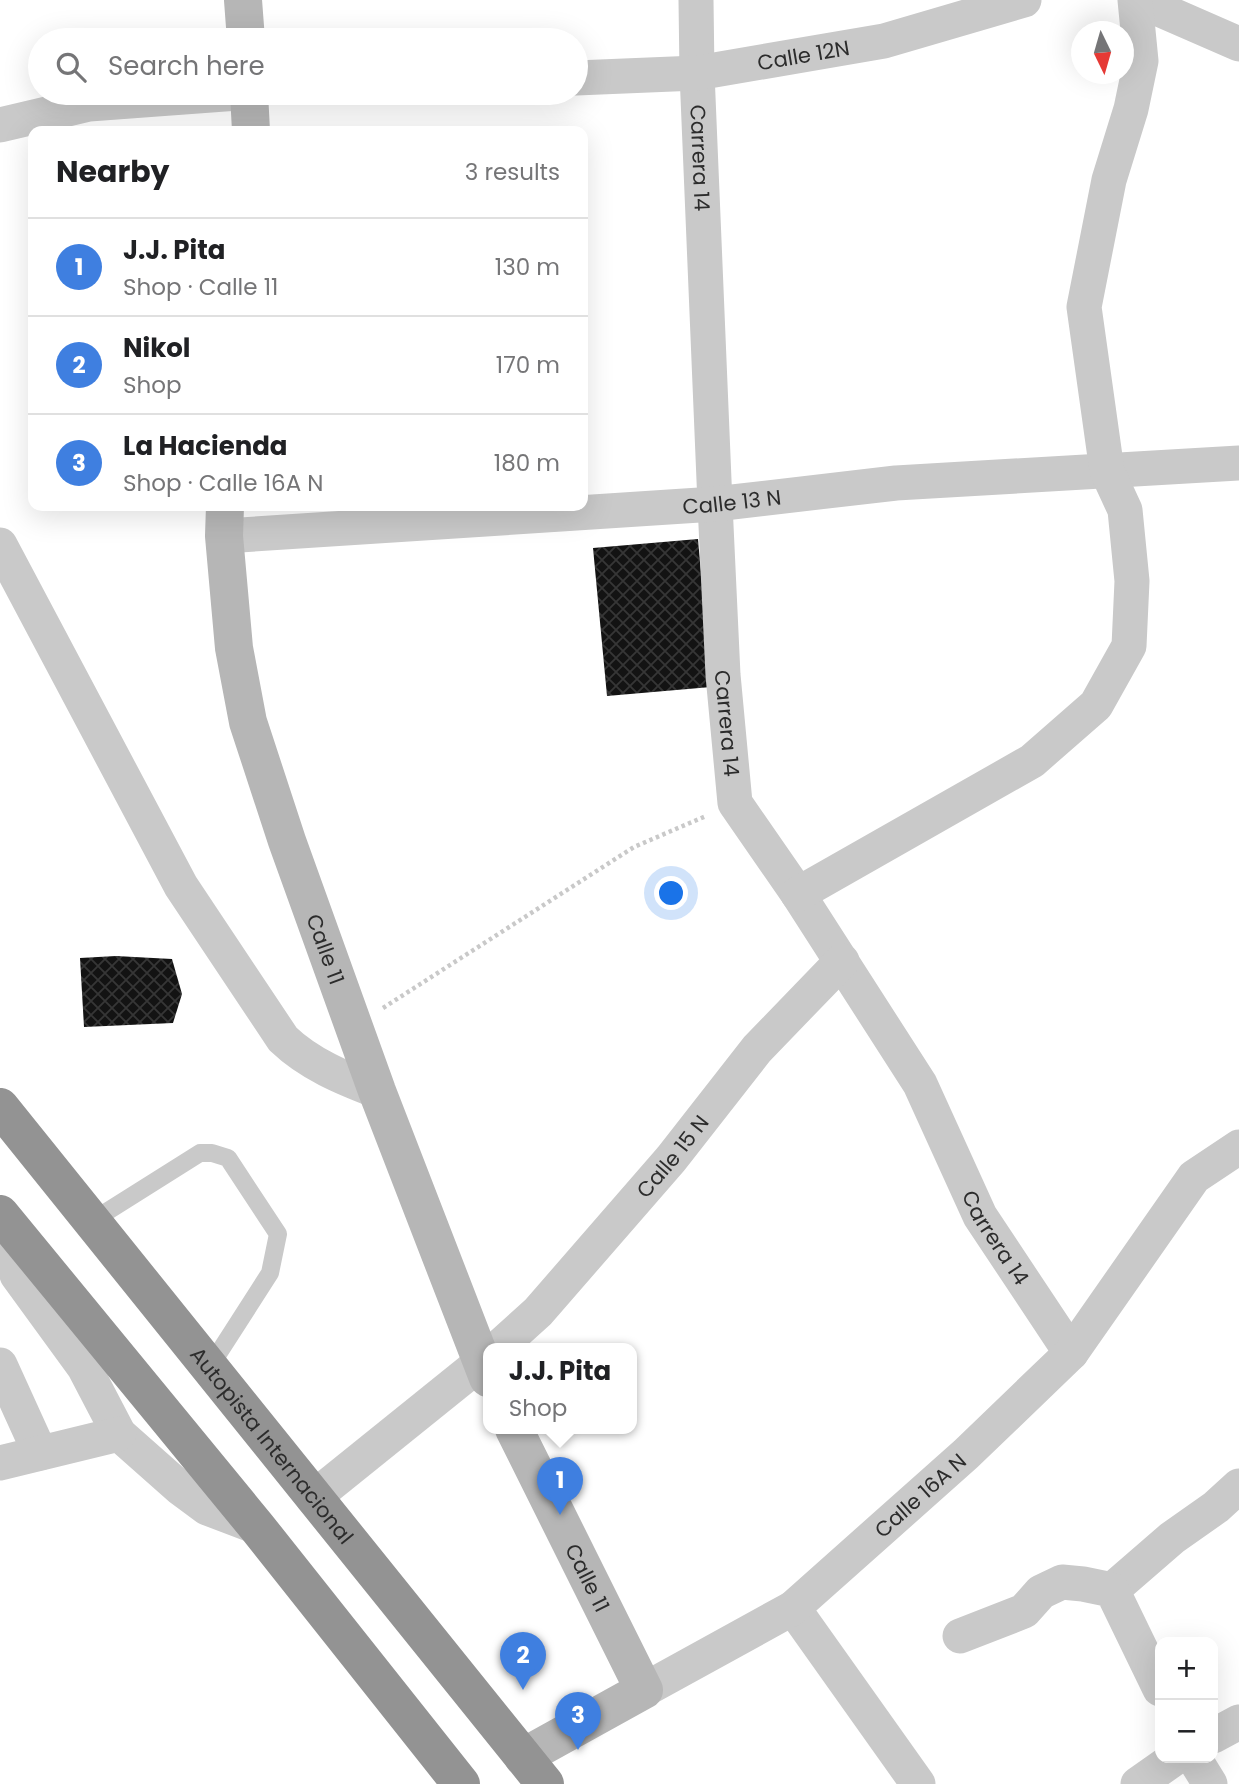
<!DOCTYPE html>
<html lang="en">
<head>
<meta charset="utf-8">
<style>
	body { margin:0; font-family:Poppins,sans-serif; background:#f6f6f6; color:#202124 }
	.controls { position:absolute; right:21px; bottom:21px; display:grid; overflow:hidden; border-radius:14px; box-shadow:0 7px 28px #0002 }
	.controls button { width:63px; height:63px; display:grid; place-items:center; padding:0; border:0; border-bottom:2px solid #e0e0e0; background:#fff; color:#202124; font:35px sans-serif }
	.compass { position:absolute; left:1071px; top:21px; width:63px; height:63px; border-radius:50%; background:#fff; box-shadow:0 7px 28px #0002; rotate:175deg }
	.you { position:absolute; left:672px; top:894px; width:24px; height:24px; margin:-18px; border:5px solid #fff; border-radius:50%; background:#1a73e8; box-shadow:0 0 0 10px #1a73e833 }
	.badge { display:grid; place-items:center; width:46px; height:46px; border-radius:50%; background:#dd3438; color:#fff; font-size:23px; font-weight:700 }
	.pin { position:absolute; translate:-50% -58px; filter:drop-shadow(0 2px 4px #0008) }
	.pin::after { content:''; position:absolute; top:37px; width:24px; height:21px; background:inherit; clip-path:polygon(0 0,100% 0,50% 100%) }
	.popup { position:absolute; left:483px; top:1343px; width:154px; height:91px; box-sizing:border-box; display:grid; place-content:center; border-radius:14px; background:#fff; filter:drop-shadow(0 2px 5px #0005); font-size:23px; white-space:nowrap; color:#757577 }
	.popup b { font-size:26px; color:#202124 }
	.popup::after { content:''; position:absolute; left:50%; top:100%; margin-left:-14px; border:14px solid transparent; border-top-color:#fff }
	.list { margin:0; padding:0; list-style:none }
	h2 { display:flex; justify-content:space-between; align-items:center; height:91px; margin:0; padding:0 28px; font-size:30px }
	h2 small { font-size:23px; font-weight:400; color:#757577 }
	.list li { display:grid; grid-template-columns:46px 1fr auto; gap:21px; align-items:center; box-sizing:border-box; height:98px; padding:0 28px; border-top:2px solid #e0e0e0 }
	.list b { display:block; font-size:26px; white-space:nowrap }
	.list p { margin:0; font-size:23px; white-space:nowrap; color:#757577 }
	.list em { font-size:23px; font-style:normal; color:#757577 }
	.icon { flex:none; width:38px; height:38px; fill:none; stroke:currentColor; stroke-width:2; stroke-linecap:round; stroke-linejoin:round }
	.map { position:relative; flex:none; width:1239px; height:1784px; overflow:hidden }
	.search { position:absolute; background:#fff; box-shadow:0 7px 28px #0002; left:28px; top:28px; width:560px; height:77px; display:flex; align-items:center; gap:18px; box-sizing:border-box; padding:0 24px; border-radius:38px; color:#757577; font-size:26px }
	.panel { position:absolute; background:#fff; box-shadow:0 7px 28px #0002; left:28px; top:126px; width:560px; height:385px; border-radius:14px }
	.map>svg:first-child { display:block }
	.building { fill:url(#building-cross-hatch) }
	.lines { fill:none; stroke-linecap:round; stroke-linejoin:round }
	.path { stroke:#c9c9c9; stroke-width:4.5; stroke-dasharray:3.5 3.5; stroke-linecap:butt }
	.lane { stroke:#c9c9c9; stroke-width:18 }
	.street { stroke:#c9c9c9; stroke-width:35 }
	.secondary { stroke:#b6b6b6; stroke-width:38 }
	.highway { stroke:#939393; stroke-width:38 }
	.labels { text-anchor:middle; dominant-baseline:central; stroke-width:7; stroke-linejoin:round; paint-order:stroke }
	.street-label { font-size:21px; fill:#2c2c2c; stroke:#fff }
</style>
</head>
<body>
<div class="map">
<svg width="1239" height="1784" viewBox="0 0 1239 1784">
	<defs>
		<pattern id="building-cross-hatch" width="8" height="8" patternUnits="userSpaceOnUse" patternTransform="scale(1.75)"><rect width="8" height="8" fill="#131313"/><path d="M0 0l8 8M0 8l8-8" fill="none" stroke="#363636"/></pattern>
	</defs>
	<rect width="100%" height="100%" fill="#fff"/>
	<path class="building" d="M 698,539 L 711,687 L 607,696 L 593,548 Z
		M 116,956 L 172,959 L 182,994 L 173,1023 L 84,1027 L 80,958 Z"/>
	<g class="lines">
		<path class="path" d="M 383,1008 L 634,847 L 706,816"/>
		<path class="lane" d="M 92,1221 L 200,1153 L 212,1153 L 228,1158 L 278,1234 L 270,1273 L 209,1368"/>
		<g class="street">
			<path id="s1" d="M 696,0 L 697,73 L 715,504 L 723,675 L 735,803 L 798,894 L 920,1084 L 980,1216 L 1071,1353"/>
			<path d="M 1138,0 L 1239,44"/>
			<path id="s2" d="M 576,78 L 697,73 L 884,41 L 1024,0"/>
			<path d="M 0,125 L 89,104 L 238,93"/>
			<path id="s3" d="M 224,536 L 715,504 L 896,483 L 1239,463"/>
			<path d="M 0,545 L 181,886 L 283,1039 C 309,1064 343,1078 377,1091"/>
			<path d="M 798,894 L 1032,761 L 1096,705 L 1129,646 L 1132,581 L 1125,510 L 1107,471 L 1084,307 L 1109,180 L 1131,109 L 1141,61 L 1135,0"/>
			<path d="M 0,1219 L 17,1275 L 84,1367 L 119,1434 L 180,1488 L 207,1508 L 257,1527"/>
			<path id="s4" d="M 497,1349 L 538,1312 L 671,1159 L 757,1049 L 842,961"/>
			<path d="M 0,1365 L 40,1453"/>
			<path d="M 0,1463 L 119,1434"/>
			<path d="M 313,1498 L 488,1357"/>
			<path d="M 1112,1590 L 1172,1538 L 1216,1507 L 1239,1486"/>
			<path d="M 793,1608 L 918,1784"/>
			<path d="M 960,1636 L 1024,1611 L 1041,1592 L 1062,1582 L 1083,1584 L 1112,1590 L 1160,1689"/>
			<path id="s5" d="M 644,1690 L 793,1608 L 966,1454 L 1071,1353 L 1194,1177 L 1239,1147"/>
			<path d="M 1213,1736 L 1239,1722"/>
			<path d="M 1194,1758 L 1210,1784"/>
			<path d="M 1138,1784 L 1175,1758"/>
		</g>
		<g class="secondary">
			<path d="M 243,0 L 246,40"/>
			<path d="M 249,93 L 251,131"/>
			<path id="s6" d="M 225,506 L 224,536 L 234,648 L 248,722 L 287,841 L 377,1091 L 488,1378"/>
			<path id="s7" d="M 514,1429 L 644,1690 L 523,1757"/>
		</g>
		<g class="highway">
			<path id="s8" d="M 0,1107 L 545,1784"/>
			<path d="M 0,1214 L 257,1527 L 461,1784"/>
		</g>
	</g>
	<g class="labels">
		<g class="street-label">
			<text stroke="none"><textPath href="#s2" startOffset="229">Calle 12N</textPath></text>
			<text stroke="none"><textPath href="#s1" startOffset="158">Carrera 14</textPath></text>
			<text stroke="none"><textPath href="#s3" startOffset="509">Calle 13 N</textPath></text>
			<text stroke="none"><textPath href="#s1" startOffset="724">Carrera 14</textPath></text>
			<text stroke="none"><textPath href="#s6" startOffset="458">Calle 11</textPath></text>
			<text stroke="none"><textPath href="#s4" startOffset="261">Calle 15 N</textPath></text>
			<text stroke="none"><textPath href="#s1" startOffset="1312">Carrera 14</textPath></text>
			<text stroke="none"><textPath href="#s8" startOffset="434">Autopista Internacional</textPath></text>
			<text stroke="none"><textPath href="#s5" startOffset="340">Calle 16A N</textPath></text>
			<text stroke="none"><textPath href="#s7" startOffset="166">Calle 11</textPath></text>
		</g>
	</g>
</svg>
<div class="controls">
<button>+</button>
<button>−</button>
</div>
<svg class="compass" viewBox="-18 -18 36 36"><path d="M0-13l5 13h-10z" fill="#e53935"/><path d="M0 13l5-13h-10z" fill="#757577"/></svg>
<div class="you"></div>
<div class="pin badge" style="left:560px;top:1515px;background:#3f7fe0">1</div>
<div class="popup"><b>J.J. Pita</b>Shop</div>
<div class="pin badge" style="left:523px;top:1690px;background:#3f7fe0">2</div>
<div class="pin badge" style="left:578px;top:1750px;background:#3f7fe0">3</div>
<div class="search"><svg class="icon" aria-label="search" viewBox="0 0 24 24"><circle cx="10" cy="10" r="6"/><path d="M15 15l6 6"/></svg>Search here</div>
<section class="panel">
<h2>Nearby<small>3 results</small></h2>
<ul class="list">
<li><span class="badge" style="background:#3f7fe0">1</span><div><b>J.J. Pita</b><p>Shop · Calle 11</p></div><em>130 m</em></li>
<li><span class="badge" style="background:#3f7fe0">2</span><div><b>Nikol</b><p>Shop</p></div><em>170 m</em></li>
<li><span class="badge" style="background:#3f7fe0">3</span><div><b>La Hacienda</b><p>Shop · Calle 16A N</p></div><em>180 m</em></li>
</ul>
</section>
</div>
</body>
</html>
